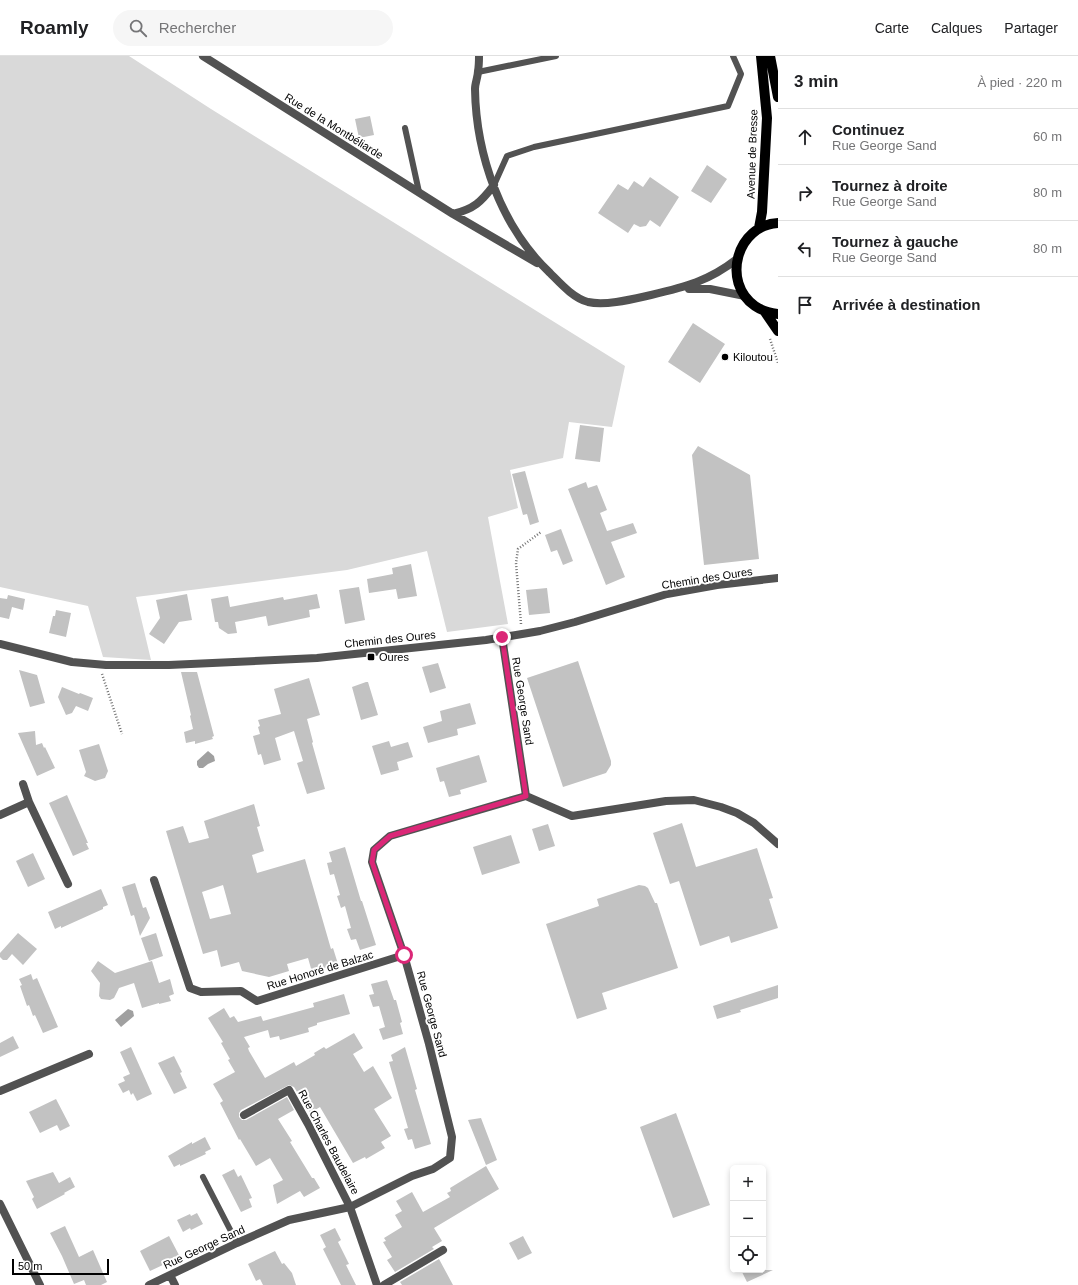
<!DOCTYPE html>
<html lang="fr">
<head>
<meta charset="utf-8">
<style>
	body { margin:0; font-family:Arial,sans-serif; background:#f6f6f6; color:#202124 }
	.controls { position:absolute; right:12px; bottom:12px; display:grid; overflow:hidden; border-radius:6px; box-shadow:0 2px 6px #0003 }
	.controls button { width:36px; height:36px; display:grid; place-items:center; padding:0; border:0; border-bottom:1px solid #e0e0e0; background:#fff; color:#202124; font:20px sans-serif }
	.scale { position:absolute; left:12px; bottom:10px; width:97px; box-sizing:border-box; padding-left:4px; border:2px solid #000; border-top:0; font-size:11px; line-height:14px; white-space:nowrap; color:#000; -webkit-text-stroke:3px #fff; paint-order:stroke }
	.stop { position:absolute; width:12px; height:12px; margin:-9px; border:3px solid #db2777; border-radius:50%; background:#fff }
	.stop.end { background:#db2777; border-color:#fff; box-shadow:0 1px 4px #0008 }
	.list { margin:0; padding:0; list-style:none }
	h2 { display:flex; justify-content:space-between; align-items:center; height:52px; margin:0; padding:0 16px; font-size:17px }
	h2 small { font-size:13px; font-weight:400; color:#757577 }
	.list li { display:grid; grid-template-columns:26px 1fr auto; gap:12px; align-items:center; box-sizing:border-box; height:56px; padding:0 16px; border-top:1px solid #e0e0e0 }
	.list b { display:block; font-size:15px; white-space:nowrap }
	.list p { margin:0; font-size:13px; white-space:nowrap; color:#757577 }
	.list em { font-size:13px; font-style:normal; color:#757577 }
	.icon { flex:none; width:22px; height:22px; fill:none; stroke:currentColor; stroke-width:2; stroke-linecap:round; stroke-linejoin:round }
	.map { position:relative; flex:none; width:778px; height:1229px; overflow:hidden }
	header { display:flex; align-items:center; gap:24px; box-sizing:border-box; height:56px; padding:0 20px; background:#fff; border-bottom:1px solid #e0e0e0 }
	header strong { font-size:19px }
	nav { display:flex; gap:22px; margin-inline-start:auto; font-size:14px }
	.search { width:280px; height:36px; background:#f6f6f6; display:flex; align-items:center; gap:10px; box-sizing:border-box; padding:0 14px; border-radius:22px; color:#757577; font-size:15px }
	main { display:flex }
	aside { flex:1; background:#fff }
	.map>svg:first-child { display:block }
	.green { fill:#d9d9d9 }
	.water { fill:#a0a0a0 }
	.building { fill:#c2c2c2; fill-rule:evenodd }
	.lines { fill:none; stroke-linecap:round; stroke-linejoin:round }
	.path { stroke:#747474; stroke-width:2.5; stroke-dasharray:1 2; stroke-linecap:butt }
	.lane { stroke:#525252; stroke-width:6 }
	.street { stroke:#525252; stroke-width:8 }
	.primary { stroke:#000; stroke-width:10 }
	.route { stroke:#db2777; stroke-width:5 }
	.poi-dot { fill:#000; stroke:#fff; stroke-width:1.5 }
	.labels { text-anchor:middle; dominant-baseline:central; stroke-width:4; stroke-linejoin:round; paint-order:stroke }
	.street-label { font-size:11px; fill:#000; stroke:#fff }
	.poi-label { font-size:11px; fill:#000; stroke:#fff; text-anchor:start }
</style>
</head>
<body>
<header>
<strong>Roamly</strong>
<div class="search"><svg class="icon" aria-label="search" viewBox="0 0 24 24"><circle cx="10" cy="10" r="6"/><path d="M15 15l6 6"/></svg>Rechercher</div>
<nav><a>Carte</a><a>Calques</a><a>Partager</a></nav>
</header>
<main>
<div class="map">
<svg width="778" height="1229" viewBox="0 0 778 1229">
	<rect width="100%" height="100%" fill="#fff"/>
	<path class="green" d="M 0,0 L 129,0 L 211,53 L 625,310 L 612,371 L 569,366 L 563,402 L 510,414 L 518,452 L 488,461 L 508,568 L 447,576 L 427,495 L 347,514 L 136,541 L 151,604 L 103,601 L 88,550 L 0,531 Z"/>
	<path class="water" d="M 208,695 L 214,700 L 215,705 L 208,708 L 203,712 L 199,712 L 197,709 L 197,705 Z
		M 128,953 L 133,955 L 134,960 L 121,971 L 115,964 Z"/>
	<path class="building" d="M 370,60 L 374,79 L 359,82 L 355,63 Z
		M 707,109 L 727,123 L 711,147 L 691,135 Z
		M 650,121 L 679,141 L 660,171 L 650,164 L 646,170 L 640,171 L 634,168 L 628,177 L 598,157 L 618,128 L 628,134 L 634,125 L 643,131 Z
		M 693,267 L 725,288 L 700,327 L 668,306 Z
		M 580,369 L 604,372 L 600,406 L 575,403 Z
		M 698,390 L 750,419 L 759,503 L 704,509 L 692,399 Z
		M 525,415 L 539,466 L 530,469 L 527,458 L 523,459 L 512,418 Z
		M 586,426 L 588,432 L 597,429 L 607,454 L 600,457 L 607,475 L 633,467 L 637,477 L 611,486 L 625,521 L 606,529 L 568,433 Z
		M 561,473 L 573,505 L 563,509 L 557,494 L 551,496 L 545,479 Z
		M 411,508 L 417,540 L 398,543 L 396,533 L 369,537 L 367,523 L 393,518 L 392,512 Z
		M 359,531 L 365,564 L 345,568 L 339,534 Z
		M 547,532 L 550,557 L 529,559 L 526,534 Z
		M 187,538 L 192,564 L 179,566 L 164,588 L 149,578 L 160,562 L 156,544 Z
		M 317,538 L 320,552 L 309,554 L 310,561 L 268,570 L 266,560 L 235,566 L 237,577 L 228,578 L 219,572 L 218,566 L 215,566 L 211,543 L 228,540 L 230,551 L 283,541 L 284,544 Z
		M 8,539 L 25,543 L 23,554 L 12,551 L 9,563 L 0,561 L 0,542 L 7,543 Z
		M 56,554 L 71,557 L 66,581 L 49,577 L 53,560 L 55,560 Z
		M 578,605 L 611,705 L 611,709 L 606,717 L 563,731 L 527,622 Z
		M 438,607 L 446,632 L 430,637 L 422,611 Z
		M 19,614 L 37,619 L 45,647 L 30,651 Z
		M 181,616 L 197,616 L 214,680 L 212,681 L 213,683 L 195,688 L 195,685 L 186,687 L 184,676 L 193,673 L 190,660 L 191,659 Z
		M 309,622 L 320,659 L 307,663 L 313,686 L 312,687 L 325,733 L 307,738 L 297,707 L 303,705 L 294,675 L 275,682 L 281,704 L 264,709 L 261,698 L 258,699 L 253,680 L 260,678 L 258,671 L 260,670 L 258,664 L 281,658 L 274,633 Z
		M 366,626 L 368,626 L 378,659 L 361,664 L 352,631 Z
		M 62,631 L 79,638 L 80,637 L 93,642 L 88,655 L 76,650 L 72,657 L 66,659 L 58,641 Z
		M 470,647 L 476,668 L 457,673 L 458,679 L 428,687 L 423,671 L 442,665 L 440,655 Z
		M 35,675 L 36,689 L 42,687 L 44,692 L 45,691 L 55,712 L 37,720 L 18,677 Z
		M 389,685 L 391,691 L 408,686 L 413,701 L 397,706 L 399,714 L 381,719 L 372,690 Z
		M 99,688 L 108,715 L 105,722 L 95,725 L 84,720 L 86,716 L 79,694 Z
		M 479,699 L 487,726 L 460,734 L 461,738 L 449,741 L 444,725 L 440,726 L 436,712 Z
		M 67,739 L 88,787 L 86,787 L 89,793 L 73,800 L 49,747 Z
		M 254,748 L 260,770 L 257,771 L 264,795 L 252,799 L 257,817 L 305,803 L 331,893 L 333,892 L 338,908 L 312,916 L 308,902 L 287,908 L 289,915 L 269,921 L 242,915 L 239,906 L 221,911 L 217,894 L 203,898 L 166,775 L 183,770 L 189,787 L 209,782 L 204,765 ZM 223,829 L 231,858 L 210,863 L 202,836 Z
		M 682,767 L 696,811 L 757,792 L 773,842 L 769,843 L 778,872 L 731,887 L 729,880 L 700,890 L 679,825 L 670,828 L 653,777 Z
		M 548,768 L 555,790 L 539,795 L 532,773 Z
		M 511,779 L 520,807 L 482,819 L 473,791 Z
		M 345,791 L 361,845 L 362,845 L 376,889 L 360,894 L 356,883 L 351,884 L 347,873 L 351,872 L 345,850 L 341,852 L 337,840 L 340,839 L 334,818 L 330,819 L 327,807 L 332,806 L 329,796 Z
		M 33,797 L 45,823 L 28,831 L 16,805 Z
		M 135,827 L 143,852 L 146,851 L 150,862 L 140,880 L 134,859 L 131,860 L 122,831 Z
		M 639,829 L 645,830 L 648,832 L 655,847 L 657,847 L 678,912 L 602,937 L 607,953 L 577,963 L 546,868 L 599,850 L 597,843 Z
		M 101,833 L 108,849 L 103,851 L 103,853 L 61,872 L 61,870 L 55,873 L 48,856 Z
		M 18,877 L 37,893 L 23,909 L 12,898 L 7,904 L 3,904 L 0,901 L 0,897 Z
		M 156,877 L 163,900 L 149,905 L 141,882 Z
		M 98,905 L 115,917 L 152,905 L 159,927 L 170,923 L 174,938 L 169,940 L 171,945 L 159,948 L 159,947 L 142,952 L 134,927 L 119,932 L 114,942 L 110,944 L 101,943 L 99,940 L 100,927 L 91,915 Z
		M 31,918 L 33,924 L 37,922 L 58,971 L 43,977 L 35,959 L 33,960 L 29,949 L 27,950 L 20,930 L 22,929 L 19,923 Z
		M 387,924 L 394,944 L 396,944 L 402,966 L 400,967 L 403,978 L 383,984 L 379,973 L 385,971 L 379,950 L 373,951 L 369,939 L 374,938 L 371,928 Z
		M 778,929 L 778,942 L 740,954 L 741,956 L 717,963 L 713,950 Z
		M 344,938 L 350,958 L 317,967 L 317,969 L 308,972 L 309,976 L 280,984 L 279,980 L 270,982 L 268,974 L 244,981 L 250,991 L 248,992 L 249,995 L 265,1022 L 294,1006 L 296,1010 L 315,999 L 314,997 L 324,991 L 326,993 L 354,977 L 363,992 L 353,998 L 364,1016 L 373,1010 L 392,1042 L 374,1053 L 391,1080 L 381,1086 L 385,1092 L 366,1103 L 365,1101 L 353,1107 L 320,1051 L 310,1057 L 294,1031 L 289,1029 L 241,1054 L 239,1057 L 239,1061 L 242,1064 L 246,1064 L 287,1041 L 294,1054 L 278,1063 L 292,1085 L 290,1086 L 312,1122 L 314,1122 L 320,1132 L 304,1141 L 300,1135 L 277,1148 L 273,1129 L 283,1124 L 270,1102 L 256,1110 L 240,1083 L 239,1084 L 220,1047 L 223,1045 L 213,1028 L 235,1016 L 228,1004 L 230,1003 L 221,987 L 223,986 L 208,962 L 224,952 L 230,962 L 234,960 L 238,966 L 261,960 L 263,965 L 314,951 L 313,947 Z
		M 13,980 L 19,992 L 0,1001 L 0,987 Z
		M 131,991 L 152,1038 L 137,1045 L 133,1037 L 131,1039 L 129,1034 L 123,1037 L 118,1028 L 125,1025 L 123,1021 L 130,1018 L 120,996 Z
		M 405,991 L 417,1033 L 415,1034 L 431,1088 L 415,1093 L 412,1083 L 408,1084 L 404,1073 L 408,1072 L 389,1006 L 393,1005 L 391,999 Z
		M 174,1000 L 182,1016 L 180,1017 L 187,1032 L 174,1038 L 158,1007 Z
		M 56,1043 L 70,1070 L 60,1075 L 57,1069 L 40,1077 L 29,1056 Z
		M 676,1057 L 710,1149 L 673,1162 L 640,1071 Z
		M 481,1062 L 497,1104 L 486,1109 L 468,1064 Z
		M 205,1081 L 211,1093 L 205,1096 L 206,1098 L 180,1110 L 180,1108 L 174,1111 L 168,1100 L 192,1086 L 192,1088 Z
		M 486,1110 L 499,1133 L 434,1172 L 442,1185 L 432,1191 L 434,1193 L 395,1216 L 387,1204 L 392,1201 L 383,1186 L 386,1185 L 384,1182 L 402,1171 L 395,1159 L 402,1155 L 396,1145 L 412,1136 L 423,1156 L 450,1141 L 447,1137 L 451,1135 L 450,1132 Z
		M 234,1113 L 238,1121 L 241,1119 L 252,1142 L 249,1143 L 252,1151 L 241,1156 L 222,1119 Z
		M 53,1116 L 59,1127 L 70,1121 L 75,1131 L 64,1137 L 65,1138 L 37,1153 L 32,1143 L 34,1141 L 26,1125 Z
		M 197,1157 L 203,1168 L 191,1174 L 190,1172 L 183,1176 L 177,1164 L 190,1158 L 191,1160 Z
		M 65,1170 L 79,1201 L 93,1194 L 107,1226 L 101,1229 L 86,1229 L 84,1224 L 74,1228 L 62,1200 L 50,1177 Z
		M 335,1172 L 341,1184 L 338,1186 L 349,1208 L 346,1209 L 356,1229 L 341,1229 L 323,1193 L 326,1191 L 320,1179 Z
		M 169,1180 L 180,1201 L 150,1215 L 140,1195 Z
		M 523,1180 L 532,1197 L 518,1204 L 509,1187 Z
		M 275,1195 L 282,1208 L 284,1207 L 292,1217 L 296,1229 L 263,1229 L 260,1223 L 256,1225 L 248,1208 Z
		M 439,1203 L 453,1229 L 402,1229 L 400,1226 Z
		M 741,1214 L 773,1214 L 747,1226 Z"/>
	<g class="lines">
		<path class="path" d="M 770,283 L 778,307
			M 521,568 L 516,507 L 518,493 L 541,476
			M 102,618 L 122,678"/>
		<path class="lane" d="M 478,16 L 556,0
			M 405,72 L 419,136
			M 494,129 L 507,100 L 534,91 L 728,50 L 741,18 L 733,0
			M 203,1121 L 237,1187"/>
		<path class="street" d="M 203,0 L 453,158
			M 479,0 C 479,5 479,10 478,15 C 478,21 475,27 475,33 C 476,99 501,171 550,217 C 560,227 573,242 588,246 C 606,250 633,243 651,239 C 685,231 709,225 737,203
			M 494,129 C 481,146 474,153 453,158 L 537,207
			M 689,233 L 710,233 L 745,240
			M 0,588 L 72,606 L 106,609 L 169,609 L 317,602 L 486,584 L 540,575 L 575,566 L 667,538 L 717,529 L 778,522
			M 23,728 L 29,746
			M 526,740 L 572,760 L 666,745 L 694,744 L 721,751 L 737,757 L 754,767 L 778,788
			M 0,759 L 29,746 L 68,828
			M 154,824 L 190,932 L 201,936 L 241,935 L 257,945 L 404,899
			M 0,1035 L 89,998
			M 244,1059 L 289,1034 L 308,1068 L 350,1151 L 377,1229
			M 0,1148 L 40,1229
			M 170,1219 L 175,1229
			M 149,1229 L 237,1187 L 289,1164 L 350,1151 L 412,1120 L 433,1113 L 450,1102 L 452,1081 L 429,988 L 404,899 L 372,806 L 374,794 L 390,780 L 526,740 L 502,581
			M 384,1229 L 443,1194"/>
		<path class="primary" d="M 770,0 L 778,41
			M 778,167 C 737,169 721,226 755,250 C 762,255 770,257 778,258
			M 759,172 L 762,156 L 767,62 L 761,0
			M 765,256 L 778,275"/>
	</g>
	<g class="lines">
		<path class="route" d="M 404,899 L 372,806 L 374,794 L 390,780 L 526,740 L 502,581"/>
	</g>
	<g class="poi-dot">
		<circle cx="725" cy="301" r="4"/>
		<rect x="367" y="597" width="8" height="8" rx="2"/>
	</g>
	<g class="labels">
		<g class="street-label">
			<text transform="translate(334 70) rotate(32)">Rue de la Montbéliarde</text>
			<text transform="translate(752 98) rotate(-88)">Avenue de Bresse</text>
			<text transform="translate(707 522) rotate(-9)">Chemin des Oures</text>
			<text transform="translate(390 583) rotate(-6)">Chemin des Oures</text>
			<text transform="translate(523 645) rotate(81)">Rue George Sand</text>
			<text transform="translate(320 914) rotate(-17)">Rue Honoré de Balzac</text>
			<text transform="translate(432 958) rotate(75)">Rue George Sand</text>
			<text transform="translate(329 1086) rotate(62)">Rue Charles Baudelaire</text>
			<text transform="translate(204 1191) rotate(-25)">Rue George Sand</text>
		</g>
		<g class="poi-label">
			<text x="733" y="301">Kiloutou</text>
			<text x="379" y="601">Oures</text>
		</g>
	</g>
</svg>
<div class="controls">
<button>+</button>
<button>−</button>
<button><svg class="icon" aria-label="locate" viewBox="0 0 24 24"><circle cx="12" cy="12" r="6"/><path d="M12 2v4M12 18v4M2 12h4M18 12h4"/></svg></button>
</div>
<div class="scale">50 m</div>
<div class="stop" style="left:404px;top:899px"></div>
<div class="stop end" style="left:502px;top:581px"></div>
</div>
<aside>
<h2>3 min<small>À pied · 220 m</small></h2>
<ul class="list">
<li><svg class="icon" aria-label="ahead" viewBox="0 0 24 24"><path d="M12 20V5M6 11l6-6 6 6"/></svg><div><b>Continuez</b><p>Rue George Sand</p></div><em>60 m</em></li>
<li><svg class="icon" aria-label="right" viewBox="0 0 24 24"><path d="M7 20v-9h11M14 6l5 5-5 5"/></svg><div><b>Tournez à droite</b><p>Rue George Sand</p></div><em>80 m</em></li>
<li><svg class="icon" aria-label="left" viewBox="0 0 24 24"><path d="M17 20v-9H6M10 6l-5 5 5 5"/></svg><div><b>Tournez à gauche</b><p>Rue George Sand</p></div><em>80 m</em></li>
<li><svg class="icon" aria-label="arrive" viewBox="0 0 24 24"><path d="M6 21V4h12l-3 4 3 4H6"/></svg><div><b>Arrivée à destination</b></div></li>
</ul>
</aside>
</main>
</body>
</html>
